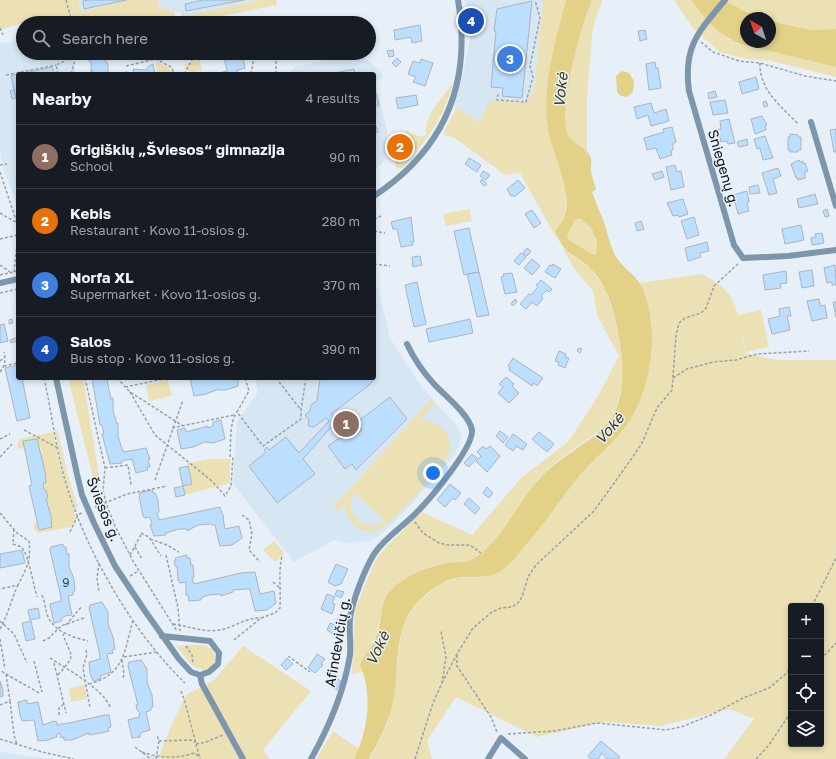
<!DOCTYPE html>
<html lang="en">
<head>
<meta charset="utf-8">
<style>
	body { margin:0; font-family:"Golos Text",sans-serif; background:#242831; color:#f1f3f6 }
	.controls { position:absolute; right:12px; bottom:12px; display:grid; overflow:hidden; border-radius:4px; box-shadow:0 2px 6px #0003 }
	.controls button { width:36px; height:36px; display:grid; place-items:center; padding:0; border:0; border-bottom:1px solid #363941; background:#171b24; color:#f1f3f6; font:20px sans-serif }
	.compass { position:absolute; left:740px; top:12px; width:36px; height:36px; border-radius:50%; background:#171b24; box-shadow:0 2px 6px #0003; rotate:321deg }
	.you { position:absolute; left:433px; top:473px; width:14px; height:14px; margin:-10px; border:3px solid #fff; border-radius:50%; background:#1a73e8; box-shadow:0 0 0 6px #1a73e833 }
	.badge { display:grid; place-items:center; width:26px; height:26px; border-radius:50%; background:#db2777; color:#fff; font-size:13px; font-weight:700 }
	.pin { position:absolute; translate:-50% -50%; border:2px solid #fff; box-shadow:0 1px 4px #0006 }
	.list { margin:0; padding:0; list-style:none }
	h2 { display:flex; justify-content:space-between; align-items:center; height:52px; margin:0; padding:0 16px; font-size:17px }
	h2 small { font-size:13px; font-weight:400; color:#9ea1a6 }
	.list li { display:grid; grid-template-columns:26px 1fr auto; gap:12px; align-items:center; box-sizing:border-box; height:64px; padding:0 16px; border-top:1px solid #363941 }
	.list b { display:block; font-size:15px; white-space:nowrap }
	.list p { margin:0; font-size:13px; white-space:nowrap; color:#9ea1a6 }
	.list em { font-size:13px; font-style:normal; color:#9ea1a6 }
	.icon { flex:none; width:22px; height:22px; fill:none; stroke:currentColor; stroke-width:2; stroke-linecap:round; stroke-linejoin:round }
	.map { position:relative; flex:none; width:836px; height:759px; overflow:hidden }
	.search { position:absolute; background:#171b24; box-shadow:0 2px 6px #0003; left:16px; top:16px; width:360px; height:44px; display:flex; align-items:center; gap:10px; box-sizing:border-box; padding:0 14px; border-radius:22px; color:#9ea1a6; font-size:15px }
	.panel { position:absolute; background:#171b24; box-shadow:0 2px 6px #0003; left:16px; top:72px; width:360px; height:308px; border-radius:4px }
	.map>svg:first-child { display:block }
	.built { fill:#d7e6f3 }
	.green { fill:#ebe1b5; fill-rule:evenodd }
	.water { fill:#e3d187; fill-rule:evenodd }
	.building { fill:#bcdfff; stroke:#acb4bc }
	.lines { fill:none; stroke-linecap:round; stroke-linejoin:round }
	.path { stroke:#99a0a7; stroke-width:1.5; stroke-dasharray:3 2; stroke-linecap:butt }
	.minor { stroke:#7d96ac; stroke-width:6 }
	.labels { text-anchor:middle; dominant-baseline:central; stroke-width:3; stroke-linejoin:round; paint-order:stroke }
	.number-label { font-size:12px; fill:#3a4550 }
	.street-label { font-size:14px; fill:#0f1215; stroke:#e7f0f8 }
	.water-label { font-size:15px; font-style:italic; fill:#413918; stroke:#e7f0f8 }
</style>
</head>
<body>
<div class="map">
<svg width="836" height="759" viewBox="0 0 836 759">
	<rect width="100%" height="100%" fill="#e7f0f8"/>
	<path class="built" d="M 78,0 L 131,0 L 80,11 Z
		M 158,0 L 260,0 L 188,15 L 158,7 Z
		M 464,0 L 543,0 L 534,87 L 527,104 L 490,100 L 480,122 L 454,107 L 463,74 L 472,28 L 470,15 Z
		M 23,39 L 23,53 L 71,53 L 76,74 L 18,74 L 18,207 L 3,168 L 0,148 L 0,44 Z
		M 355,53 L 367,59 L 383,74 L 381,79 L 375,81 L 387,130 L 385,161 L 374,170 L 374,74 L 287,74 L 295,67 Z
		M 378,287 L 390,338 L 421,386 L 457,426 L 462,437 L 455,455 L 393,524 L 380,535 L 369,541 L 346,543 L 334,540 L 294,562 L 233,484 L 237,422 L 258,392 L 255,378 L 374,378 L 374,288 Z
		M 0,751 L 1,752 L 50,759 L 0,759 Z
		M 160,754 L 161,759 L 136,759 Z"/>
	<path class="green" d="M 0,0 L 78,0 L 81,11 L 131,0 L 158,0 L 159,7 L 174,11 L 177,23 L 143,23 L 96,18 L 61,18 L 23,23 L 0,30 Z
		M 260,0 L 276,0 L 277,5 L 187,23 L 184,23 L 181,13 L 188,15 Z
		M 543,0 L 566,0 L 550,70 L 562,174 L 566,192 L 565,214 L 561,224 L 555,230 L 558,241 L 520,173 L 505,175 L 456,139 L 443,134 L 456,108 L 480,122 L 490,100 L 527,103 L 534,87 Z
		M 592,0 L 603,0 L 595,20 L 592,36 L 587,98 L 587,151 C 580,146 572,143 568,135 C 557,112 581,25 592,0 Z
		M 674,0 L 691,0 L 698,10 L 728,39 L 836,67 L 836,77 L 767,60 L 747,59 L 719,52 L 692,27 Z
		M 723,0 L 836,0 L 836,29 L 811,30 L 770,21 L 770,18 L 759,18 Z
		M 200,60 L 202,70 L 191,72 L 185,69 L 184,64 Z
		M 156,62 L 168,67 L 173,74 L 157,74 Z
		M 453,83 C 444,119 426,140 403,168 L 396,168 L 395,162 L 400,135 L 407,131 L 420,137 L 426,135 C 425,114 441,99 453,83 Z
		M 469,209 L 472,221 L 446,226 L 443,214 Z
		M 576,219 L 581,219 L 592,229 L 594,236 L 597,239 L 597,253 L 594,255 L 569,240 L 567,235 Z
		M 563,248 L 591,269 L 606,291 L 613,311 L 619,337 L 624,379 L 614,415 L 606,426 L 557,461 L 538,479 L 497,539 L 487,548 L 474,559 L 464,562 L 431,566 L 419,572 L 403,581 L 385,598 L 376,636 L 360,665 L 362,672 L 352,674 L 355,610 L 375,561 L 386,547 L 422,512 L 472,535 L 522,477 L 568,442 L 597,398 L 619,356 L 597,315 L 593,291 L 575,270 Z
		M 702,274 C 711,279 721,285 728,293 C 740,308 741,335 746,353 L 776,360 L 836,360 L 836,759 L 724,759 L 754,719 L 729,709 L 660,726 L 605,722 L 537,737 L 456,697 L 427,741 L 432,759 L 370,759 L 387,724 L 392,706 L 400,641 L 404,622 L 415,605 L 439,584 L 456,578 L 486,577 L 579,476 L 634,413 L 641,396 L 652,352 L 652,321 L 647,300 L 639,283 ZM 791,606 L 821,606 L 821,744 L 791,744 Z
		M 761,310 L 769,347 L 746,352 L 738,315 Z
		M 68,378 L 83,378 L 100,482 L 95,486 L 88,486 L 87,482 L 88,480 L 93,477 Z
		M 168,380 L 172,396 L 149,401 L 146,385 Z
		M 431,399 L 435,403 L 420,420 C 439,420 456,435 448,456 C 444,466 390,526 380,529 C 361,537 346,522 344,504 L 337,511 L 333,507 ZM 354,493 L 384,520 L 384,521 C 365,535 342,513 354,493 Z
		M 55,430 L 58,432 L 68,476 L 78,507 L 75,510 L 63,473 Z
		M 53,432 L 60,466 L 76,517 L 71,527 L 38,533 L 34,529 L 34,523 L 37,523 L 39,530 L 52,527 L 51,520 L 52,520 L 46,499 L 48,498 L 46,490 L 44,490 L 43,483 L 46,483 L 45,476 L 46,475 L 40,454 L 42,453 L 40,446 L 38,446 L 37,439 L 23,441 L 25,448 L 18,449 L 17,445 L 20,439 Z
		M 210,459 L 230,459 L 230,483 L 185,495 L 183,486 L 192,484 L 187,463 Z
		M 274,541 L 285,554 L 275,562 L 263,550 Z
		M 188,645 L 202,645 L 212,649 L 215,657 L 214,665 L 205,671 L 193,666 L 176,646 Z
		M 243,646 L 311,691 L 263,750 L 270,759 L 161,759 L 160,754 L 172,724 L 186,695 L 213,681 Z
		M 85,685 L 87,699 L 71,702 L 69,688 Z
		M 333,731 L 359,749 L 354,759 L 316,759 Z"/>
	<path class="water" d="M 566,0 L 592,0 C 581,25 557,112 568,135 C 573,145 585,146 590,156 C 593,160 590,166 591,171 C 592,177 594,183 596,189 L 592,192 C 596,203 601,214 605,225 C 608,235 610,245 615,255 C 621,267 634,273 640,284 C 662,323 652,391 626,426 C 613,444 594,458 580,475 C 560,499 544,525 523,548 C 517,556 509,565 501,571 C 487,580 471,575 456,578 C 440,581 426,593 415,605 C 392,632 400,674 392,707 C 387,725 378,742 369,759 L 354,759 C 368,731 373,694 360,665 C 364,655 372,647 376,637 C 383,622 379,600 392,589 C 406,575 429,566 449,563 C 458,562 467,563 475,558 C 507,536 518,498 546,472 C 563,455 605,434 614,414 C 626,388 623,364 619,337 C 615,313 608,286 590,268 C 573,252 563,255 555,230 C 581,208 556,164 550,138 C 539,94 555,43 566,0 ZM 576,219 L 581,219 L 592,229 L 594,236 L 597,239 L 597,253 L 594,255 L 569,240 L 567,235 Z
		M 691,0 L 723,0 L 759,18 L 746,18 L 746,42 L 770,42 L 770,21 L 811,30 L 836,29 L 836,67 L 741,44 C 719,36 705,19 691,0 Z
		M 622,71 L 629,73 L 634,81 L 633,92 L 627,97 L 621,96 L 617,92 L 616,76 Z"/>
	<path class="building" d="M 89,0 L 127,0 L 84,9 L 83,1 Z
		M 203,0 L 244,0 L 186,11 L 185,4 Z
		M 532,1 L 522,98 L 502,96 L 503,88 L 491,87 L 496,31 L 494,31 L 497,9 Z
		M 420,25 L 422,41 L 412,43 L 411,37 L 395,40 L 394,30 Z
		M 645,30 L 647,39 L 640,41 L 638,31 Z
		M 393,50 L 394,56 L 389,57 L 387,51 Z
		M 86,53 L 107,53 L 105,57 L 106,63 L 108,63 L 108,74 L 93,74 L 93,71 L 91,72 L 91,61 L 89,61 Z
		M 223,53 L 242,53 L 245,68 L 237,70 L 238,74 L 214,74 L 227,71 Z
		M 314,53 L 332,53 L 332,55 L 315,58 Z
		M 397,58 L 401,62 L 396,67 L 392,63 Z
		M 421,59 L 433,63 L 425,86 L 413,82 L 416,77 L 408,74 L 413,61 L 420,63 Z
		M 655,62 L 656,68 L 658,68 L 661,88 L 649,90 L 646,64 Z
		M 153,64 L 155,74 L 134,74 L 133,69 L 146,70 L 149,66 Z
		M 52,67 L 54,74 L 20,74 Z
		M 354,69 L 355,74 L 330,74 Z
		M 18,74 L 18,107 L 11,76 Z
		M 756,77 L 759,89 L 742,94 L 739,82 Z
		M 14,90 L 16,98 L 12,99 L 10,91 Z
		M 375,90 L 379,105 L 374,106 L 374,91 Z
		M 715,91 L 717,97 L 709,99 L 708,93 Z
		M 416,95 L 418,105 L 398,109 L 396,98 Z
		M 725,100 L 728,113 L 713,115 L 710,102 Z
		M 766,101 L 768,106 L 764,107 L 763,102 Z
		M 651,103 L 654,113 L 666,109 L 669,121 L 651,126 L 648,115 L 637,119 L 634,107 Z
		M 762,116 L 767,125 L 765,126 L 766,130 L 755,134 L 751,119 Z
		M 729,119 L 735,143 L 728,144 L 727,141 L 721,142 L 718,129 L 721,129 L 720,121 Z
		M 374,126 L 376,126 L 378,132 L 374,133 Z
		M 672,127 L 676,142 L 673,143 L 673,150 L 671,151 L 672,155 L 660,159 L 656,148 L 647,150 L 644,138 L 664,132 L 663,129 Z
		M 836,129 L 836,152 L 834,152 L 830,130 Z
		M 790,134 L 798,135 L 798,137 L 801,137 L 801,150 L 798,150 L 798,152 L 790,152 L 790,150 L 788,150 L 788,137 L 790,137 Z
		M 765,136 L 773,158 L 763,160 L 760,148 L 757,149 L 754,139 Z
		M 747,139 L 748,145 L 739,147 L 737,142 Z
		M 469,158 L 481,165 L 477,172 L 465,164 Z
		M 799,160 L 800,162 L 803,161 L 803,164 L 805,163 L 808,171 L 805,172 L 805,178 L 798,180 L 798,178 L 796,178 L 791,164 Z
		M 675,165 L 677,172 L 681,171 L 684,187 L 671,190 L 666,167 Z
		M 778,168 L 781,176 L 773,179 L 777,193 L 769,195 L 762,173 Z
		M 483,171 L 490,175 L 486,180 L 480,176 Z
		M 662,171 L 664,177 L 655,180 L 652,174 Z
		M 482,179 L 487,184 L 484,186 L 480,181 Z
		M 518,180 L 525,188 L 514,197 L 513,195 L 511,196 L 507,189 Z
		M 758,185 L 760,193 L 750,194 L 749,187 Z
		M 747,191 L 749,202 L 747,203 L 749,211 L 738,214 L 733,195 Z
		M 815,194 L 818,204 L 799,208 L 797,199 Z
		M 683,199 L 688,214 L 679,217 L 678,215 L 673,216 L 667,203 Z
		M 827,209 L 829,216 L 825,217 L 823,211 Z
		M 532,210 L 541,223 L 534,228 L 525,214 Z
		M 411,217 L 414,242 L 412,242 L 413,245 L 401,247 L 397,229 L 393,229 L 391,222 Z
		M 694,217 L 699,235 L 687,239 L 681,221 Z
		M 641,221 L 644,229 L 637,231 L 635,223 Z
		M 801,225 L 804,240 L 785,244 L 782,229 Z
		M 469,228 L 479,272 L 464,275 L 454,231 Z
		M 822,233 L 824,243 L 812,245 L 811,238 L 816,237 L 815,234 Z
		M 707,242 L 709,251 L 700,253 L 701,257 L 688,261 L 685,248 Z
		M 527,248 L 531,251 L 527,256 L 523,253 Z
		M 521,253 L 526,257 L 519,265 L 514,261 Z
		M 420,256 L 422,265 L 413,267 L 412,257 Z
		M 532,259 L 540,266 L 532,275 L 524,268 Z
		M 553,264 L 561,269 L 555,278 L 545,272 L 550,265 L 552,266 Z
		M 835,265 L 836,285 L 832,285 L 832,282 L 827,283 L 824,268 Z
		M 812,270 L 814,286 L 802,288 L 799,272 Z
		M 786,271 L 787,283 L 780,284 L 781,288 L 765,290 L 763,275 Z
		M 479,272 L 489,315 L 477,317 L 467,274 Z
		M 512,273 L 517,292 L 505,294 L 501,277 L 504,276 L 503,274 Z
		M 541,280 L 552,289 L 549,292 L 547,290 L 541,296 L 543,298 L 537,306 L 532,302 L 526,309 L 520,304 L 529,294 L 531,295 L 538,287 L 536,285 Z
		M 417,282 L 426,324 L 414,327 L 405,285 Z
		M 515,299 L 517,301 L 513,306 L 511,304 Z
		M 819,299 L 820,306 L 825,305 L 827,318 L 812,321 L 807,301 Z
		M 833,302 L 836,302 L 836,317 Z
		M 789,307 L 791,316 L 787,316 L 790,330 L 772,334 L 768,319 L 780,316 L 779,309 Z
		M 12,319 L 13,323 L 9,324 L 9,320 Z
		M 470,319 L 473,333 L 429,342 L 426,329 Z
		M 4,324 L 8,341 L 0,343 L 0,325 Z
		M 18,337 L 18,341 L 11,343 L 10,340 Z
		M 579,348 L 582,349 L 580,353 L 577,351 Z
		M 559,351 L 566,354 L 565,357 L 569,358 L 565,368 L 558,365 L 559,362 L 555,361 Z
		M 513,358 L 543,378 L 537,386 L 534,383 L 532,386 L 509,370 L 510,367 L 508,366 Z
		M 18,365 L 18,378 L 22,378 L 30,418 L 17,421 L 5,368 Z
		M 374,377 L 375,379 L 368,386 L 331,414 L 344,432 L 347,430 L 352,437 L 362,430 L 356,423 L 390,397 L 407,419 L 356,470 L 352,464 L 345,469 L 328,446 L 341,437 L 332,426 L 303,459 L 315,474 L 277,503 L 249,466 L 266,452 L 264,450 L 267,447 L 269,450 L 286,437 L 299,453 L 329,421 L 326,418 L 314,427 L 308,426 L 309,420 L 305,415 L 310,411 L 311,405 L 317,401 L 320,379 L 317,378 Z
		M 506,377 L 514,384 L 512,386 L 519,393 L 509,403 L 498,393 L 503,387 L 499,384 Z
		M 92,378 L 108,378 L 107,378 L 108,386 L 111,399 L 113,398 L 113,411 L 117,424 L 118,423 L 118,436 L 122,449 L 124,452 L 146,448 L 150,459 L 148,459 L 150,467 L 147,467 L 148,470 L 136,473 L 132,459 L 121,461 L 122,463 L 110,464 L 102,434 L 104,434 L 102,425 L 100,425 Z
		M 190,378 L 238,378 L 238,386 L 226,390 L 219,390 L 219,389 L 206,394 L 194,396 Z
		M 221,420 L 225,439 L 213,443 L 205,442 L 193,447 L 181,449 L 177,430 L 185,428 L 186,432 L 208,426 L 208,428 L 213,426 L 213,422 Z
		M 500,431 L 508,437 L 503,443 L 496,436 Z
		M 539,432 L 554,444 L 547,452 L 532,439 Z
		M 513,434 L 527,444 L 523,450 L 516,446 L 513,451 L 505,445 Z
		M 37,439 L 46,475 L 45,476 L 46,483 L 43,483 L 44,490 L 46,490 L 48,498 L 46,499 L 52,520 L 51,520 L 52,527 L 39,530 L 29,486 L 32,485 L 23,441 Z
		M 483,446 L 486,449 L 490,446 L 500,456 L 487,472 L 476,461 L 481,456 L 477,452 Z
		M 472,454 L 477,458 L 469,467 L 464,463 Z
		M 188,466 L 192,484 L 183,486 L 179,468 Z
		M 450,484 L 461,493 L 455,500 L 453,498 L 445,507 L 437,500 Z
		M 183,486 L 185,495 L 176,497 L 174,488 Z
		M 487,487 L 493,493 L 489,498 L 483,493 Z
		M 152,490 L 153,493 L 155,493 L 158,500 L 159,512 L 157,513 L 159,520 L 220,507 L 224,518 L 223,518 L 225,529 L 239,526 L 242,538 L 232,545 L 220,546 L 215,525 L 212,525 L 211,524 L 198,525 L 187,531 L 187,529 L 179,529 L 166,533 L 166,535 L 154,536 L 150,525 L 152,525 L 150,517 L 145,518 L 143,516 L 139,496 L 140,493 Z
		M 469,498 L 480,508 L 475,514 L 464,504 Z
		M 63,544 L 63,547 L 66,547 L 67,554 L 69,554 L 69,567 L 74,579 L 75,591 L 73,592 L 73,595 L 68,596 L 72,615 L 65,616 L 61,619 L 62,621 L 54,623 L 50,604 L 61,601 L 61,597 L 50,550 L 51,547 Z
		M 22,550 L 25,563 L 0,568 L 0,554 Z
		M 187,555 L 187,558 L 190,558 L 191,565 L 193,565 L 194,577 L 192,578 L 194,584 L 241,573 L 255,572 L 260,594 L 274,591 L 276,603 L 267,610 L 255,611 L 250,589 L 246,589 L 233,590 L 233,592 L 221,596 L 221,594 L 208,595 L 201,598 L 201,600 L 189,601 L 188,595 L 186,595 L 186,582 L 180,583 L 178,580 L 177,566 L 175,566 L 174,561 L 176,561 L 175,558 Z
		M 336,564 L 348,569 L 341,584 L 335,586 L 328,582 Z
		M 337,590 L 344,592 L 341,598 L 335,595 Z
		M 327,594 L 335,597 L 332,603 L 335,604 L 332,614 L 321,609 Z
		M 102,602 L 108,612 L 108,624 L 113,637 L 115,649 L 112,650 L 113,653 L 107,654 L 111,672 L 100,676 L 101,679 L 93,681 L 90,673 L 89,662 L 100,659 L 100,655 L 89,608 L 90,605 Z
		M 38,608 L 40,618 L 30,620 L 28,610 Z
		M 338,618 L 346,622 L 339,638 L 327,630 L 330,623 L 335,625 Z
		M 31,621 L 35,639 L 26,641 L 22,623 Z
		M 317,654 L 325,659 L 321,664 L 323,665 L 315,673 L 308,668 Z
		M 287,658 L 293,664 L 286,670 L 281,665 Z
		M 141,660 L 147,669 L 147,682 L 152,695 L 153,707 L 151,707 L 151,710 L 146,712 L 150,730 L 143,732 L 140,734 L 140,737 L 132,738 L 128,720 L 139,717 L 140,713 L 137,710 L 136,705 L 138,705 L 128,666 L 129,662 Z
		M 334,677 L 341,681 L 337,690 L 330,686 Z
		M 0,681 L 3,690 L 3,696 L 0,697 Z
		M 27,700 L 27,704 L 38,702 L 43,725 L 54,721 L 57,722 L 58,726 L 61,724 L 69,723 L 105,715 L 109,715 L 111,727 L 108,728 L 109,731 L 101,733 L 89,735 L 89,733 L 72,740 L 64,740 L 64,737 L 61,738 L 60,733 L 57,734 L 57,737 L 50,739 L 50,740 L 38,741 L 34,720 L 22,721 L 20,715 L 18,702 Z
		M 601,741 L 620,757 L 618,759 L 607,759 L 602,753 L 598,759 L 591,759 L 588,756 Z"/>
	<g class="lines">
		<path class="path" d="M 66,0 L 72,22
			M 468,25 L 486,22
			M 0,28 L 3,35
			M 701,42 L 713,52 L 739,61 L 760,63 L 805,76 L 836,81
			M 760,63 C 759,90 781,106 798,124
			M 126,66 L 156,59 L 171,67 L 175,74
			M 58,74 L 56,65 L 65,61
			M 71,74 L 77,53
			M 125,74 L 127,71
			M 184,74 L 196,53
			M 251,74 L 255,53
			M 276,74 L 276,62 L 280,55
			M 6,75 L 56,65
			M 498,94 L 497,100 L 526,102 L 533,77 L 530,66 L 540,18 L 535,0
			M 0,165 L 7,164
			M 0,172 L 18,226
			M 0,213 L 17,223
			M 374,219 L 381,216
			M 374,231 L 385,233
			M 0,239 L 18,235
			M 374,264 L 390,266
			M 0,265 L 10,272
			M 14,272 L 18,235
			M 0,275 L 18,271
			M 0,293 L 18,289
			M 16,304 L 18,303
			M 0,361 L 5,357
			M 4,366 L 18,363
			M 0,372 C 5,366 6,359 4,352
			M 44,378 C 51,409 55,442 63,473 C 82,545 131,631 185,683
			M 85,378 L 105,468 L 103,490 L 106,503 L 115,526 L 133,561 L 177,631
			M 117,378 L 130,392 L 183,426
			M 245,378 L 249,391 L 237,412 L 263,446 L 301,419 L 301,410
			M 276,378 L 301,410 L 306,378
			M 673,378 L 687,369 L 713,362 L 736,360 L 757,354 L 809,351
			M 125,387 L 169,378
			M 130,392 L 155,435 L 213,482 L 225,496 L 231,486 L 233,457
			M 172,428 L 234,415
			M 24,430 L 58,448
			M 0,439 L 10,434
			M 0,457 L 12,444
			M 230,457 C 231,445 229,422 237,412
			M 105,468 L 128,465 L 131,485
			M 155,480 L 183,400
			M 95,507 L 127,494 L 167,486
			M 0,513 L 17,533 L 29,541 C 31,562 27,567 18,585 L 0,589
			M 242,515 L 249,520 L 252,534 L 249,550 L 260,562
			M 415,522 L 423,533 L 439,543 L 448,545 L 470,545 L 481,553
			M 14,529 L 13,544 C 16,545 20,546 22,548 C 28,553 34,587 37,597
			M 70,532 L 78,515 L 83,512
			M 141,533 L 149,537 L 161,556
			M 150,539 L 167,545 L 179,552
			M 135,547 L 142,559
			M 130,555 L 142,533
			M 166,555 L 178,608 L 180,631
			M 99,563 L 97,578 L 99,593
			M 130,576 L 138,571
			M 273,582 L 281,589
			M 42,595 C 45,601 45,608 47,614 C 53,632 73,637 88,641
			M 812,606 L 836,558
			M 0,621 L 14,634 L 27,663
			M 173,624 C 189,626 203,633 219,630 C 234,628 246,617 261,618
			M 66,625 L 82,606
			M 0,629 C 8,615 11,600 18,585
			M 0,639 L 5,669
			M 234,640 L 261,618 L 275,613 L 280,608 C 281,591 278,573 282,556
			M 43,641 L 49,638 L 61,626 L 84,618
			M 186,646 L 192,655 L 193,664
			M 86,650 L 87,654 L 83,668 L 90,708
			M 457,655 L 457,666 L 491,717 L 497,732
			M 288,656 L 310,672
			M 124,657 L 157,652
			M 50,658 C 67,669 103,689 110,707
			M 821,659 L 836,643
			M 122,660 L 124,674 L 123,679
			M 34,661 L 42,692
			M 54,663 L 66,713
			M 6,674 L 39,693
			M 58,675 C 78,652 71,659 63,634
			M 442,683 L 457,654 L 473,628 L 492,612 L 501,608 L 512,607 L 518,603 L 522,597 L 528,577 L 536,565 L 594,511 L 632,458 L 642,443 L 657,408 L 672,390 L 676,336 L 679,323 L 685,318 L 701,313 L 706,308 L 714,286 L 739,263
			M 89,684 C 125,674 124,652 133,620
			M 181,691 L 185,702 L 200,759
			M 10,701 L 14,735 L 17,745
			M 0,705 L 10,701 L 6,674 L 1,671
			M 59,715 L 59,708 L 64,704
			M 508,734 L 554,731 L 597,723 L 666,730 L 681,727 L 711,715 L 743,698 L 769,688 L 788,672 L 791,659
			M 0,739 L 42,752 L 74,759
			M 159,741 L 190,740 L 196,742
			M 196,744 L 206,742 L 223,735
			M 135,747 L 151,759
			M 142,752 C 158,758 178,759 194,753 L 200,757
			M 156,759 L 159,741 L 157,735
			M 415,759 L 433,703 L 442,683 L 446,657 L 441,631
			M 756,759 L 769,745 L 791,712"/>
		<path class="minor" d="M 725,0 C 698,32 683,47 689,91 L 734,245 L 743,258 L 788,256 L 836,250
			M 811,122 L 836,206
			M 374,196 C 445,149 472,83 458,0
			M 0,283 L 18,279
			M 56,378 L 77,474 L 82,495 L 94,523 L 115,566 L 145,611 L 179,659 L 191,672 L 200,675 L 209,672 L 218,664 L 219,653 L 210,641 L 162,636
			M 200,675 L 202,684 L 243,759
			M 311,759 C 329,727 344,692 350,655 C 351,643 349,631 350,619 C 352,601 365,569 374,554 C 385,537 404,526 417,512 C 430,499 474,447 472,430 C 469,414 444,395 434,384 C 422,371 414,359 407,344
			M 488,759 L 501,738 L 525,759"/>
	</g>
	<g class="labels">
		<g class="number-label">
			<text x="66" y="582">9</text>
		</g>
		<g class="street-label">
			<text transform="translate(724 168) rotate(74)">Sniegenų g.</text>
			<text transform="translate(104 509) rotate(68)">Šviesos g.</text>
			<text transform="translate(337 642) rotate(-80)">Afindevičių g.</text>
		</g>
		<g class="water-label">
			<text transform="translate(560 90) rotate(-84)">Vokė</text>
			<text transform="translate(609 428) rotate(-49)">Vokė</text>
			<text transform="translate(377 648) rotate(-65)">Vokė</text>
		</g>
	</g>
</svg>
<div class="controls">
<button>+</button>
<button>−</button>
<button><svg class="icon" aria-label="locate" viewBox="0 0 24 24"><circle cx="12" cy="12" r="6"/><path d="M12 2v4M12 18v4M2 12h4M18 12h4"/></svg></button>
<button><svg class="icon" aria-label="layers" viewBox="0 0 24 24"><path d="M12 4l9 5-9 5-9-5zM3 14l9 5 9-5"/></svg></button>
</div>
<svg class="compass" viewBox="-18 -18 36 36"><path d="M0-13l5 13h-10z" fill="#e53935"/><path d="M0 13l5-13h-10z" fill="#9ea1a6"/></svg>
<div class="you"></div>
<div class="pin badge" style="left:346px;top:424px;background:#8d6e63">1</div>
<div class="pin badge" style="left:400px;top:147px;background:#e8710a">2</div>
<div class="pin badge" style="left:510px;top:59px;background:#3f7fe0">3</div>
<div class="pin badge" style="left:471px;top:21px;background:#1a4fb4">4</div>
<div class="search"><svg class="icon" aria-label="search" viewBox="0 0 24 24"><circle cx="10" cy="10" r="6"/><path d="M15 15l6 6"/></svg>Search here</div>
<section class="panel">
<h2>Nearby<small>4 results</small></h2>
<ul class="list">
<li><span class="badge" style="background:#8d6e63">1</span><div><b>Grigiškių „Šviesos“ gimnazija</b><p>School</p></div><em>90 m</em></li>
<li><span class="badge" style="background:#e8710a">2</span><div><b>Kebis</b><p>Restaurant · Kovo 11-osios g.</p></div><em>280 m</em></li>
<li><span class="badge" style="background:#3f7fe0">3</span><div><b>Norfa XL</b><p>Supermarket · Kovo 11-osios g.</p></div><em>370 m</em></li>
<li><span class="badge" style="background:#1a4fb4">4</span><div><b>Salos</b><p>Bus stop · Kovo 11-osios g.</p></div><em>390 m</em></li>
</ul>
</section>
</div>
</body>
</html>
